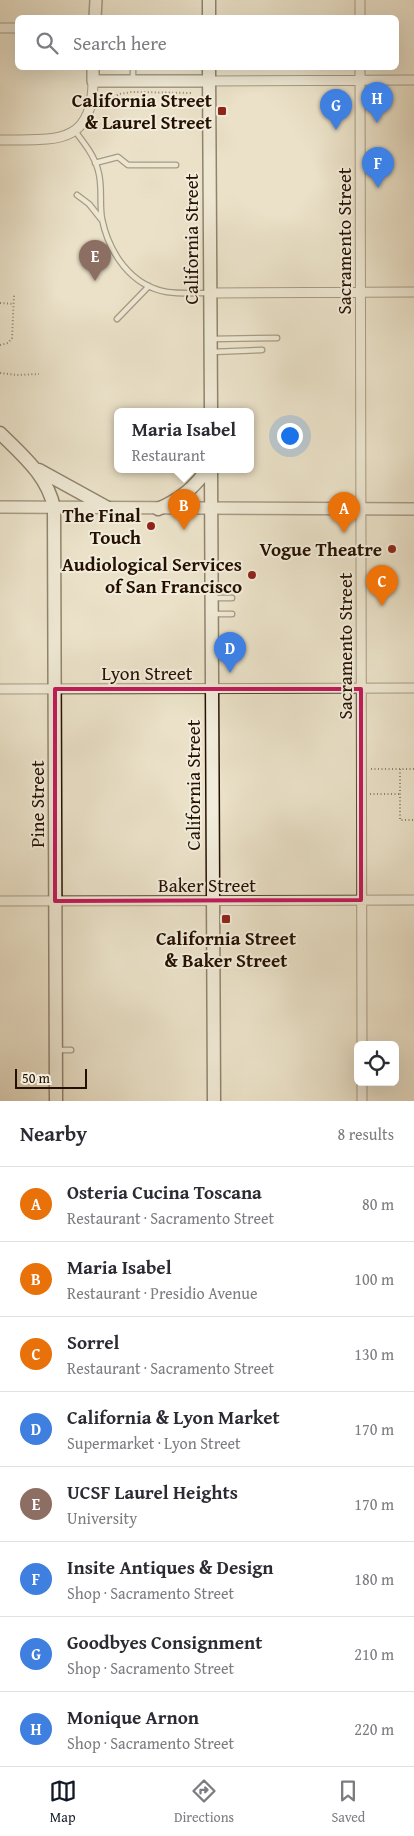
<!DOCTYPE html>
<html lang="en">
<head>
<meta charset="utf-8">
<style>
	body { margin:0; font-family:"Gentium Book Plus",serif; background:#f7f7f7; color:#2b2b33 }
	.controls { position:absolute; right:15px; bottom:15px; display:grid; overflow:hidden; border-radius:8px; box-shadow:0 5px 20px #0002 }
	.controls button { width:45px; height:45px; display:grid; place-items:center; padding:0; border:0; border-bottom:1px solid #e1e1e2; background:#fff; color:#2b2b33; font:25px sans-serif }
	.scale { position:absolute; left:15px; bottom:12px; width:72px; box-sizing:border-box; padding-left:5px; border:2px solid #251000; border-top:0; font-size:14px; line-height:18px; white-space:nowrap; color:#251000; -webkit-text-stroke:4px #f1ecdb; paint-order:stroke }
	.you { position:absolute; left:289px; top:435px; width:18px; height:18px; margin:-12px; border:4px solid #fff; border-radius:50%; background:#1a73e8; box-shadow:0 0 0 8px #1a73e833 }
	.badge { display:grid; place-items:center; width:32px; height:32px; border-radius:50%; background:#111827; color:#fff; font-size:16px; font-weight:700 }
	.pin { position:absolute; translate:-50% -41px; filter:drop-shadow(0 1px 2px #0008) }
	.pin::after { content:''; position:absolute; top:26px; width:18px; height:15px; background:inherit; clip-path:polygon(0 0,100% 0,50% 100%) }
	.popup { position:absolute; left:114px; top:408px; width:140px; height:65px; box-sizing:border-box; display:grid; place-content:center; border-radius:8px; background:#fff; filter:drop-shadow(0 1px 4px #0005); font-size:16px; white-space:nowrap; color:#7c7c81 }
	.popup b { font-size:19px; color:#2b2b33 }
	.popup::after { content:''; position:absolute; left:50%; top:100%; margin-left:-10px; border:10px solid transparent; border-top-color:#fff }
	.list { margin:0; padding:0; list-style:none }
	h2 { display:flex; justify-content:space-between; align-items:center; height:65px; margin:0; padding:0 20px; font-size:21px }
	h2 small { font-size:16px; font-weight:400; color:#7c7c81 }
	.list li { display:grid; grid-template-columns:32px 1fr auto; gap:15px; align-items:center; box-sizing:border-box; height:75px; padding:0 20px; border-top:1px solid #e1e1e2 }
	.list b { display:block; font-size:19px; white-space:nowrap }
	.list p { margin:0; font-size:16px; white-space:nowrap; color:#7c7c81 }
	.list em { font-size:16px; font-style:normal; color:#7c7c81 }
	.icon { flex:none; width:28px; height:28px; fill:none; stroke:currentColor; stroke-width:2; stroke-linecap:round; stroke-linejoin:round }
	.map { position:relative; flex:none; width:414px; height:1101px; overflow:hidden }
	.search { position:absolute; background:#fff; box-shadow:0 5px 20px #0002; left:15px; right:15px; top:15px; height:55px; display:flex; align-items:center; gap:12px; box-sizing:border-box; padding:0 18px; border-radius:8px; color:#7c7c81; font-size:19px }
	.sheet { height:665px; background:#fff }
	nav { display:flex; justify-content:space-around; align-items:center; box-sizing:border-box; height:70px; border-top:1px solid #e1e1e2; background:#fff; font-size:14px; color:#7c7c81 }
	nav a { display:grid; justify-items:center; gap:2px }
	nav .on { color:#111827 }
	.map>svg:first-child { display:block }
	.lines { fill:none; stroke-linecap:round; stroke-linejoin:round }
	.service-casing { stroke:#564432; stroke-width:7 }
	.minor-casing { stroke:#564432; stroke-width:11 }
	.tertiary-casing { stroke:#564432; stroke-width:14 }
	.secondary-casing { stroke:#251000; stroke-width:15 }
	.path { stroke:#251000; stroke-width:2; stroke-dasharray:1 2.5; stroke-linecap:butt }
	.service { stroke:#f1ecdb; stroke-width:4.5 }
	.minor { stroke:#f1ecdb; stroke-width:9 }
	.tertiary { stroke:#f1ecdb; stroke-width:11 }
	.secondary { stroke:#f1ecdb; stroke-width:12 }
	.marked { fill:none; stroke:#c2185b; stroke-width:4; stroke-linejoin:round }
	.poi-dot { fill:#8f2418; stroke:#f1ecdb; stroke-width:2 }
	.labels { text-anchor:middle; dominant-baseline:central; stroke-width:4; stroke-linejoin:round; paint-order:stroke }
	.poi-label { font-size:19px; font-weight:bold; fill:#251000; stroke:#f1ecdb; text-anchor:end }
	.street-label { font-size:19px; fill:#251000; stroke:#f1ecdb }
</style>
</head>
<body>
<div class="map">
<svg width="414" height="1101" viewBox="0 0 414 1101">
	<rect width="100%" height="100%" fill="#eae1c8"/>
	<filter id="stains"><feTurbulence type="fractalNoise" baseFrequency=".004" numOctaves="4"/><feColorMatrix values="0 0 0 0 .2 0 0 0 0 .09 0 0 0 0 .02 0 0 0 .5 -.17"/></filter>
	<radialGradient id="worn" r=".72"><stop offset=".6" stop-color="#630" stop-opacity="0"/><stop offset="1" stop-color="#630" stop-opacity=".3"/></radialGradient>
	<g class="lines">
		<g class="service-casing">
			<path id="service" d="M 133,80 L 133,68
				M 75,131 C 84,143 94,155 98,170 C 103,186 99,203 102,219 C 109,253 131,286 167,292 C 181,294 195,293 209,293
				M 95,163 L 118,157 L 128,165 L 176,165
				M 77,195 L 89,204 L 101,219
				M 117,319 L 149,286
				M 212,339 L 277,338
				M 212,352 L 262,350
				M 213,598 L 232,598
				M 213,614 L 232,614
				M 57,1050 L 71,1050"/>
		</g>
		<g class="minor-casing">
			<path id="minor" d="M 360,0 L 360,18
				M 0,28 L 18,28
				M 360,68 L 362,1045
				M 209,81 L 414,80
				M 0,140 C 51,139 93,148 93,81
				M 210,293 L 414,292
				M 0,689 L 414,688
				M 0,901 L 414,900
				M 362,1082 L 362,1101"/>
		</g>
		<g class="tertiary-casing">
			<path id="tertiary" d="M 95,18 L 96,0
				M 93,68 L 93,81 L 209,81
				M 0,507 L 414,509"/>
		</g>
		<g class="secondary-casing">
			<path id="secondary" d="M 209,0 L 209,18
				M 209,68 L 211,411
				M 0,433 C 22,455 48,476 54,508 L 56,1101
				M 211,469 L 214,1101
				M 39,470 L 108,508
				M 158,509 C 179,500 195,488 207,469"/>
		</g>
		<path class="path" d="M 108,101 L 119,94 L 132,92 L 192,93
			M 0,303 L 14,304
			M 0,345 L 8,343 L 12,338 L 14,295
			M 0,373 L 17,375 L 39,374
			M 371,769 L 414,769
			M 400,769 L 400,820 L 414,820
			M 370,794 L 400,794"/>
		<use href="#service" class="service"/>
		<use href="#minor" class="minor"/>
		<use href="#tertiary" class="tertiary"/>
		<use href="#secondary" class="secondary"/>
	</g>
	<path d="M0 0H414V1101H0ZM 55,689 L 361,689 L 361,900 L 55,901 Z" fill="#eae1c8" fill-opacity=".55" fill-rule="evenodd"/>
	<path class="marked" d="M 55,689 L 361,689 L 361,900 L 55,901 Z"/>
	<g class="poi-dot">
		<rect x="217" y="106" width="10" height="10" rx="2.5"/>
		<circle cx="151" cy="526" r="5"/>
		<circle cx="392" cy="549" r="5"/>
		<circle cx="252" cy="575" r="5"/>
		<rect x="221" y="914" width="10" height="10" rx="2.5"/>
	</g>
	<g class="labels">
		<g class="poi-label">
			<text x="212" y="100">California Street<tspan x="212" dy="22">&amp; Laurel Street</tspan></text>
			<text x="141" y="515">The Final<tspan x="141" dy="22">Touch</tspan></text>
			<text x="382" y="549">Vogue Theatre</text>
			<text x="242" y="564">Audiological Services<tspan x="242" dy="22">of San Francisco</tspan></text>
			<text x="226" y="938" text-anchor="middle">California Street<tspan x="226" dy="22">&amp; Baker Street</tspan></text>
		</g>
		<g class="street-label">
			<text transform="translate(191 239) rotate(-90)">California Street</text>
			<text transform="translate(344 241) rotate(-90)">Sacramento Street</text>
			<text transform="translate(345 646) rotate(-90)">Sacramento Street</text>
			<text x="147" y="673">Lyon Street</text>
			<text transform="translate(193 785) rotate(-90)">California Street</text>
			<text transform="translate(37 804) rotate(-90)">Pine Street</text>
			<text x="207" y="885">Baker Street</text>
		</g>
	</g>
	<rect width="100%" height="100%" filter="url(#stains)"/>
	<rect width="100%" height="100%" fill="url(#worn)"/>
</svg>
<div class="controls">
<button><svg class="icon" aria-label="locate" viewBox="0 0 24 24"><circle cx="12" cy="12" r="6"/><path d="M12 2v4M12 18v4M2 12h4M18 12h4"/></svg></button>
</div>
<div class="scale">50 m</div>
<div class="you"></div>
<div class="pin badge" style="left:344px;top:533px;background:#e8710a">A</div>
<div class="pin badge" style="left:184px;top:530px;background:#e8710a">B</div>
<div class="popup"><b>Maria Isabel</b>Restaurant</div>
<div class="pin badge" style="left:382px;top:606px;background:#e8710a">C</div>
<div class="pin badge" style="left:230px;top:673px;background:#3f7fe0">D</div>
<div class="pin badge" style="left:95px;top:281px;background:#8d6e63">E</div>
<div class="pin badge" style="left:378px;top:188px;background:#3f7fe0">F</div>
<div class="pin badge" style="left:336px;top:130px;background:#3f7fe0">G</div>
<div class="pin badge" style="left:377px;top:123px;background:#3f7fe0">H</div>
<div class="search"><svg class="icon" aria-label="search" viewBox="0 0 24 24"><circle cx="10" cy="10" r="6"/><path d="M15 15l6 6"/></svg>Search here</div>
</div>
<section class="sheet">
<h2>Nearby<small>8 results</small></h2>
<ul class="list">
<li><span class="badge" style="background:#e8710a">A</span><div><b>Osteria Cucina Toscana</b><p>Restaurant · Sacramento Street</p></div><em>80 m</em></li>
<li><span class="badge" style="background:#e8710a">B</span><div><b>Maria Isabel</b><p>Restaurant · Presidio Avenue</p></div><em>100 m</em></li>
<li><span class="badge" style="background:#e8710a">C</span><div><b>Sorrel</b><p>Restaurant · Sacramento Street</p></div><em>130 m</em></li>
<li><span class="badge" style="background:#3f7fe0">D</span><div><b>California &amp; Lyon Market</b><p>Supermarket · Lyon Street</p></div><em>170 m</em></li>
<li><span class="badge" style="background:#8d6e63">E</span><div><b>UCSF Laurel Heights</b><p>University</p></div><em>170 m</em></li>
<li><span class="badge" style="background:#3f7fe0">F</span><div><b>Insite Antiques &amp; Design</b><p>Shop · Sacramento Street</p></div><em>180 m</em></li>
<li><span class="badge" style="background:#3f7fe0">G</span><div><b>Goodbyes Consignment</b><p>Shop · Sacramento Street</p></div><em>210 m</em></li>
<li><span class="badge" style="background:#3f7fe0">H</span><div><b>Monique Arnon</b><p>Shop · Sacramento Street</p></div><em>220 m</em></li>
</ul>
</section>
<nav>
<a class="on"><svg class="icon" aria-label="map" viewBox="0 0 24 24"><path d="M3 6l6-2 6 2 6-2v14l-6 2-6-2-6 2zM9 4v14M15 6v14"/></svg>Map</a>
<a><svg class="icon" aria-label="directions" viewBox="0 0 24 24"><path d="M12 3l9 9-9 9-9-9zM9 14v-3h6M13 9l2 2-2 2"/></svg>Directions</a>
<a><svg class="icon" aria-label="saved" viewBox="0 0 24 24"><path d="M7 4h10v16l-5-4-5 4z"/></svg>Saved</a>
</nav>
</body>
</html>
